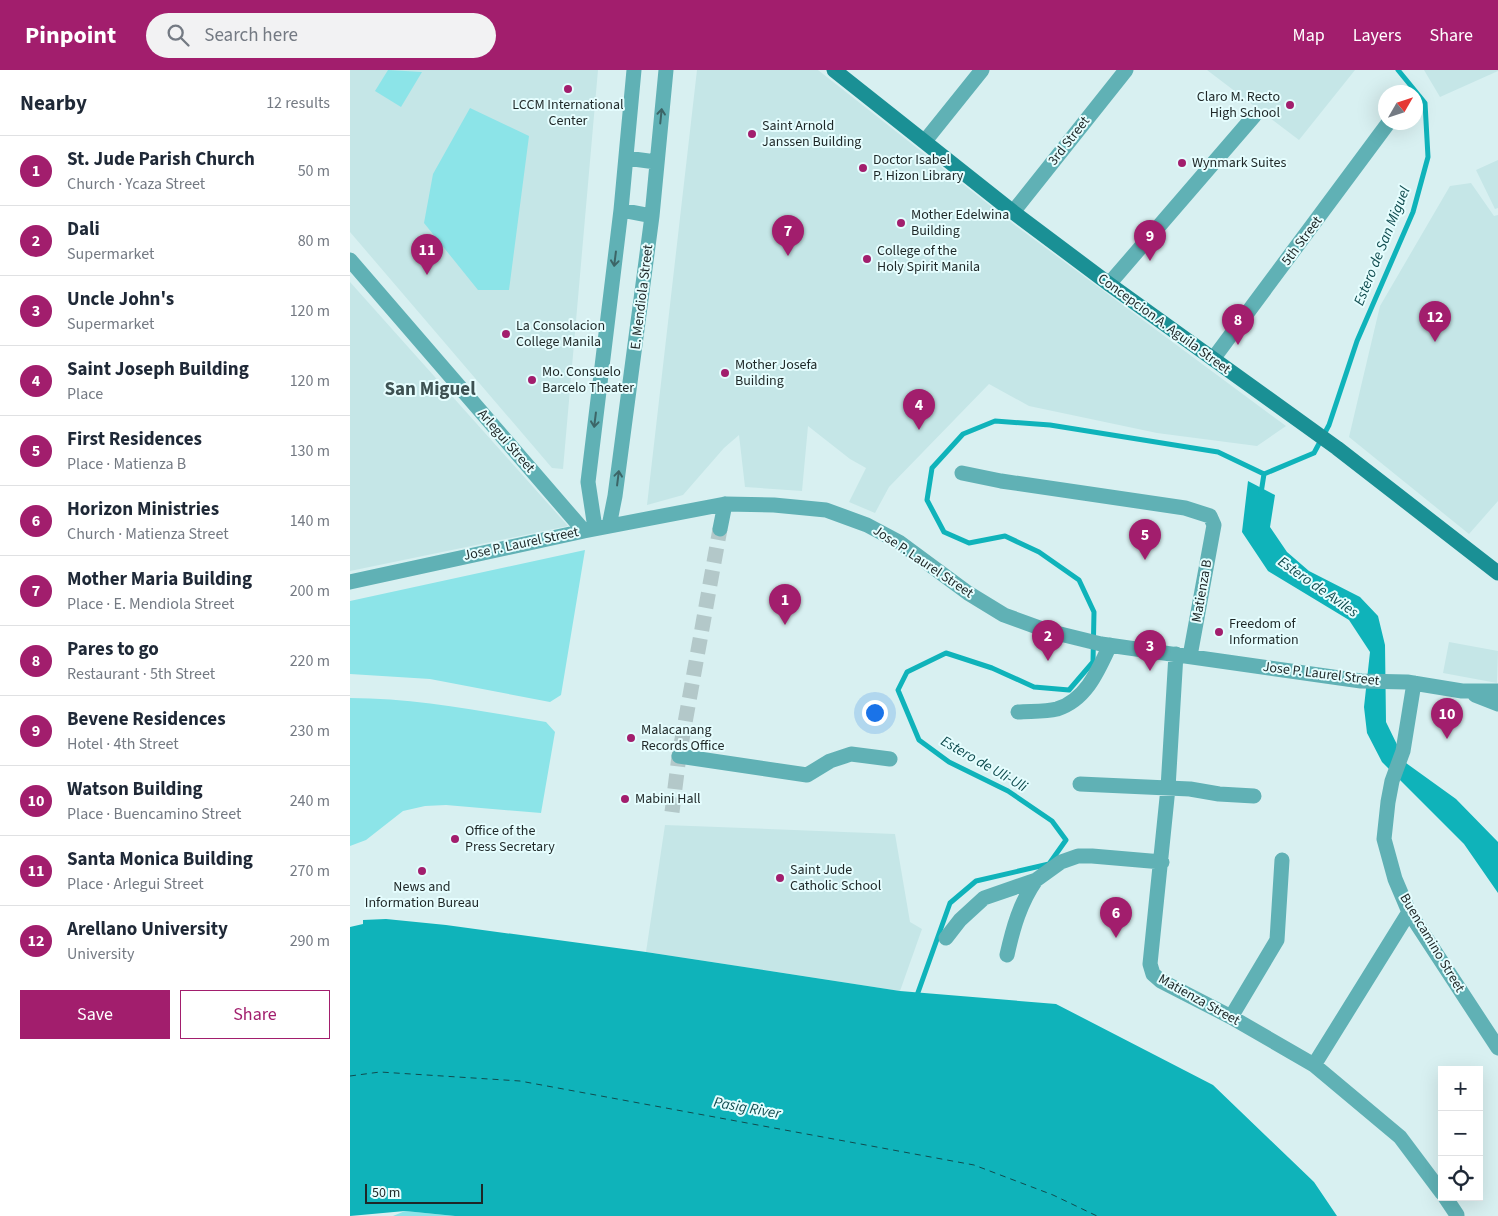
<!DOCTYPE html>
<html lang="en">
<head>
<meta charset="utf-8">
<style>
	body { margin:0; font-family:"Source Sans 3",sans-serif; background:#f2f2f3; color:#1f2937 }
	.controls { position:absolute; right:15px; bottom:15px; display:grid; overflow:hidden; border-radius:0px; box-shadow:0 5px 20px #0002 }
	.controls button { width:45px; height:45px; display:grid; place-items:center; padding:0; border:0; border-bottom:1px solid #e0e1e3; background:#fff; color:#1f2937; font:25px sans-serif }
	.compass { position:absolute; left:1028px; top:15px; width:45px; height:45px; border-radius:50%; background:#fff; box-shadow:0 5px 20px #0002; rotate:51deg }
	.scale { position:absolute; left:15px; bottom:12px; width:118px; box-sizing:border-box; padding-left:5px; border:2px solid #1e2727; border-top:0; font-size:14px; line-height:18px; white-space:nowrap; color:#1e2727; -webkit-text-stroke:4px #e5fdfe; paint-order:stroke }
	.you { position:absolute; left:524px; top:642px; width:18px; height:18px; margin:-12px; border:4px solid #fff; border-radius:50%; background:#1a73e8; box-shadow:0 0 0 8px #1a73e833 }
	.badge { display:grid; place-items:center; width:32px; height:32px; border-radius:50%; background:#a21e6d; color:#fff; font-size:16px; font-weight:700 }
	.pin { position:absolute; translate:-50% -41px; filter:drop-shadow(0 1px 2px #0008) }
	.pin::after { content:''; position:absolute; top:26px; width:18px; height:15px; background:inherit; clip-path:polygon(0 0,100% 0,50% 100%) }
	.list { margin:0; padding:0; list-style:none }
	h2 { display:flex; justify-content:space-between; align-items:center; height:65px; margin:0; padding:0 20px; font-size:21px }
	h2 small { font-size:16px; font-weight:400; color:#747a83 }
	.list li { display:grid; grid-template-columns:32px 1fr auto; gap:15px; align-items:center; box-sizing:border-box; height:70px; padding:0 20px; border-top:1px solid #e0e1e3 }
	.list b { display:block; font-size:19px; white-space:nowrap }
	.list p { margin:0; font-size:16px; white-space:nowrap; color:#747a83 }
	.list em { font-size:16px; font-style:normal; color:#747a83 }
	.actions { display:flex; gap:10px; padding:15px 20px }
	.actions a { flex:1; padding:11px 0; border:1px solid #a21e6d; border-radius:0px; text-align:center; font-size:18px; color:#a21e6d }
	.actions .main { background:#a21e6d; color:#fff }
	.icon { flex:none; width:28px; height:28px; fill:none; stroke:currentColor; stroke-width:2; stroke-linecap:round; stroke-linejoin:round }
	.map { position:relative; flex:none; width:1148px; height:1146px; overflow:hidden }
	header { display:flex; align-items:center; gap:30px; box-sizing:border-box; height:70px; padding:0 25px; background:#a21e6d; color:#fff }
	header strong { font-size:24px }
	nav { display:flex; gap:28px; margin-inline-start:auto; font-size:18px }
	.search { width:350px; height:45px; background:#f2f2f3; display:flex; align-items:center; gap:12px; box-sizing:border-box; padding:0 18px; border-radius:28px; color:#747a83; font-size:19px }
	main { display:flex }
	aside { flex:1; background:#fff }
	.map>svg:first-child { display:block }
	.built { fill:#c5e6e7 }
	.green { fill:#8ce4e8 }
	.water { fill:#0fb3ba }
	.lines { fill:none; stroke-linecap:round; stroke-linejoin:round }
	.stream { stroke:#0fb3ba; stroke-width:5 }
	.ferry { stroke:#104c4f; stroke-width:1; stroke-dasharray:6 5; stroke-linecap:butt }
	.street-tunnel { stroke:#b3c8c9; stroke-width:15; stroke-dasharray:15 8; stroke-linecap:butt }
	.street { stroke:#60b1b5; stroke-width:15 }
	.secondary { stroke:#1a9095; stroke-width:15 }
	.oneway { stroke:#3c6567 }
	.poi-dot { fill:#a21e6d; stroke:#e5fdfe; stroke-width:2 }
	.labels { text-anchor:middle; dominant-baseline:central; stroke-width:4; stroke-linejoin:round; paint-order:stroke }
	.poi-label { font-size:14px; fill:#1e2727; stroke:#e5fdfe; text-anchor:start }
	.street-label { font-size:14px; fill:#1e2727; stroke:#e5fdfe }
	.water-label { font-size:15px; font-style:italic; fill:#104c4f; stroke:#e5fdfe }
	.district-label { font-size:19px; font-weight:bold; fill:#3d5152; stroke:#e5fdfe }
</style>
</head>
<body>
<header>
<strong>Pinpoint</strong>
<div class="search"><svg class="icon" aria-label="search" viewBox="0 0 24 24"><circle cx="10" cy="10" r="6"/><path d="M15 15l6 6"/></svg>Search here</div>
<nav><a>Map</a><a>Layers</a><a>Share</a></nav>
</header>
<main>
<aside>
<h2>Nearby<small>12 results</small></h2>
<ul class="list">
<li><span class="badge">1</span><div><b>St. Jude Parish Church</b><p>Church · Ycaza Street</p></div><em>50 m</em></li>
<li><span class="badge">2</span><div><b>Dali</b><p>Supermarket</p></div><em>80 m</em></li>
<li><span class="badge">3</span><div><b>Uncle John's</b><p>Supermarket</p></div><em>120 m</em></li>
<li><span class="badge">4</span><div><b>Saint Joseph Building</b><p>Place</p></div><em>120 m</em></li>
<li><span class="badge">5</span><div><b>First Residences</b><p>Place · Matienza B</p></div><em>130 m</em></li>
<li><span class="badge">6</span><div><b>Horizon Ministries</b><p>Church · Matienza Street</p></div><em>140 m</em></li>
<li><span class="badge">7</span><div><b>Mother Maria Building</b><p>Place · E. Mendiola Street</p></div><em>200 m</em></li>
<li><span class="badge">8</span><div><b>Pares to go</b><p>Restaurant · 5th Street</p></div><em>220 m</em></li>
<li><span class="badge">9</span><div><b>Bevene Residences</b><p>Hotel · 4th Street</p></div><em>230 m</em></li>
<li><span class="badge">10</span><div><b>Watson Building</b><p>Place · Buencamino Street</p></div><em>240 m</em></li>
<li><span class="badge">11</span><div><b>Santa Monica Building</b><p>Place · Arlegui Street</p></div><em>270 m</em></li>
<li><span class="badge">12</span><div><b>Arellano University</b><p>University</p></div><em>290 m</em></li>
</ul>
<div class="actions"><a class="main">Save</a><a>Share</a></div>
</aside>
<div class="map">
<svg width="1148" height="1146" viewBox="0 0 1148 1146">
	<rect width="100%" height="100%" fill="#d8f0f1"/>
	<path class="built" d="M 0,0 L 248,0 L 213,399 L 202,398 L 0,162 Z
		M 347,0 L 468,0 L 666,156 L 936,356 L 907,376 L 807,363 L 679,336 L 639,314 L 539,417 L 525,443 L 499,432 L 516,398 L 500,389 L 458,356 L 452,421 L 395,417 L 389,365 L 374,378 L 333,425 L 297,435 Z
		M 857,0 L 1005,0 L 949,70 Z
		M 1074,0 L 1148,0 L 1148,1 L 1090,27 Z
		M 1148,90 L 1148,138 L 1145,139 L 1126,100 Z
		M 1121,113 L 1144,146 L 1148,145 L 1148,431 L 1119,464 L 999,367 L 1030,236 L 1100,116 Z
		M 0,212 L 218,456 L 0,501 Z
		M 1099,572 L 1148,581 L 1147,613 L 1093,603 Z
		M 315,755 L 545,764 L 560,852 L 572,859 L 550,921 L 296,882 Z"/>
	<path class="green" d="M 38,0 L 72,2 L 51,37 L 25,21 Z
		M 120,38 L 179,66 L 159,220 L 128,220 L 74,153 L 83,104 Z
		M 235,480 L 211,625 L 200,632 L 80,609 L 0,604 L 0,531 Z
		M 0,628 C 66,628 131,641 196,652 L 205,662 L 191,743 L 96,735 L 75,736 L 53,741 L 16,770 L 0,776 Z
		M 55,1141 L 105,1146 L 43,1146 Z"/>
	<path class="water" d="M 898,411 L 925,425 L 920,457 L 937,482 L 959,501 L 1010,527 L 1028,546 L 1035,575 L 1036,652 L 1056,693 L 1106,729 L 1148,772 L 1148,823 L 1114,774 L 1032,692 L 1017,663 L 1014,637 L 1020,582 L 999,550 L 918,501 L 892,462 Z
		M 36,849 L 96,855 L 296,882 L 550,921 L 706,934 L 863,1015 L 964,1112 L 987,1146 L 105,1146 L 55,1141 L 0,1146 L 0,857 L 13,854 L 13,850 Z"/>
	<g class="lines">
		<path class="stream" d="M 911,423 L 914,404
			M 566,928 L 600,833 L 626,811 L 699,794 L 716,770 L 702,751 L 658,721 L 599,692 L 569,670 L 548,620 L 557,602 L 596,583 L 642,598 L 684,617 L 719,620 L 743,592 L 744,542 L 729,510 L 689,482 L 655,466 L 619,473 L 594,462 L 577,430 L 582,398 L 613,364 L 645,351 L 700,355 L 868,382 L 914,404 L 964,383 L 979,355 L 1007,271 L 1063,142 L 1078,87 L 1075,33 L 1048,0"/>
		<path class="ferry" d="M 0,1006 L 30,1002 L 170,1011 L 624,1095 L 703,1125 L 747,1146"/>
		<path class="street-tunnel" d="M 322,742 L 329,686 L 370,459"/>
		<path class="street" d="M 575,71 L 632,0
			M 276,88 L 306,92
			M 271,140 L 302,146
			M 663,142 L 776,0
			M 0,190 L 234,461
			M 759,214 L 904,46
			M 863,289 L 1039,52
			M 612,403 L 651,411 L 835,438 L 860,446 L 864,455 L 840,586
			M 259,456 L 265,426 L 302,146 L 316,0
			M 245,458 L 238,412 L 271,140 L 284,0
			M 370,459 L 375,434
			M 0,512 L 234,461 L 375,434 L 424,435 L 476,440 L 517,455 L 549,472 L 618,523 L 654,545 L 698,561 L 751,574 L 1011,611 L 1057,612 L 1112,621 L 1148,621
			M 826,584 L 818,718 L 800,894 L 803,904 L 811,911 L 881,947 L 964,995 L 1050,1067 L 1092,1123
			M 1064,613 L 1053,681 L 1042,711 L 1038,732 L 1034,769 L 1045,809 L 1059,842 L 1148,978
			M 1125,625 L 1148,634
			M 668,642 C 680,641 695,642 707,639 C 736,630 748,601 760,575
			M 329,686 L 457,705 L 480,691 L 501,684 L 540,689
			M 730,714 L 840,719 L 869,724 L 904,726
			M 596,868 L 610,850 L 634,828 L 686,810 L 711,792 L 728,786 L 742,786 L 812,792
			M 657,885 C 663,858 670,833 686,810
			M 881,947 L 927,870 L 932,790
			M 964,995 L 1059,842
			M 1095,1127 L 1107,1145"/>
		<path class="secondary" d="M 484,0 L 663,142 L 759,214 L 987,378 L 1148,503"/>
	</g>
	<defs><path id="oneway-shaft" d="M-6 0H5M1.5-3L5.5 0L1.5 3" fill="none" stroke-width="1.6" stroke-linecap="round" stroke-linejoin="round" transform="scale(1.25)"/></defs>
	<g class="oneway">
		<use href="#oneway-shaft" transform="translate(311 46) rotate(-84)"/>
		<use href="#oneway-shaft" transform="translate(265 189) rotate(97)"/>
		<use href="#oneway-shaft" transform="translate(245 350) rotate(97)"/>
		<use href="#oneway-shaft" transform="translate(268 408) rotate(-83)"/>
	</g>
	<g class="poi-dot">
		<circle cx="218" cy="19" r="5"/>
		<circle cx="940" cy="35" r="5"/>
		<circle cx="402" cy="64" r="5"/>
		<circle cx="832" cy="93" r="5"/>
		<circle cx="513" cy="98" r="5"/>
		<circle cx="551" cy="153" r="5"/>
		<circle cx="517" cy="189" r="5"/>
		<circle cx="156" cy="264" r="5"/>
		<circle cx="375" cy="303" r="5"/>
		<circle cx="182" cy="310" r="5"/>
		<circle cx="869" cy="562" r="5"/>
		<circle cx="281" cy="668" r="5"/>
		<circle cx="275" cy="729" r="5"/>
		<circle cx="105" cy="769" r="5"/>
		<circle cx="72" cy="801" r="5"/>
		<circle cx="430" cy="808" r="5"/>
	</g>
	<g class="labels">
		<g class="poi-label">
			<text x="930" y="27" text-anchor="end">Claro M. Recto<tspan x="930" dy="16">High School</tspan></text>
			<text x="218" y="35" text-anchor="middle">LCCM International<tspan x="218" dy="16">Center</tspan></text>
			<text x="412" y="56">Saint Arnold<tspan x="412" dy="16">Janssen Building</tspan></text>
			<text x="523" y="90">Doctor Isabel<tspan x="523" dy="16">P. Hizon Library</tspan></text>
			<text x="842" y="93">Wynmark Suites</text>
			<text x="561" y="145">Mother Edelwina<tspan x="561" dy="16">Building</tspan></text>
			<text x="527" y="181">College of the<tspan x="527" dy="16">Holy Spirit Manila</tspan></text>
			<text x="166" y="256">La Consolacion<tspan x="166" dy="16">College Manila</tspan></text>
			<text x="385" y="295">Mother Josefa<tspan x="385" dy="16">Building</tspan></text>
			<text x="192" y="302">Mo. Consuelo<tspan x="192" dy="16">Barcelo Theater</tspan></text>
			<text x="879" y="554">Freedom of<tspan x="879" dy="16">Information</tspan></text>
			<text x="291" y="660">Malacanang<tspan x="291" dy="16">Records Office</tspan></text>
			<text x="285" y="729">Mabini Hall</text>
			<text x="115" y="761">Office of the<tspan x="115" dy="16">Press Secretary</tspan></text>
			<text x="440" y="800">Saint Jude<tspan x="440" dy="16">Catholic School</tspan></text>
			<text x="72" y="817" text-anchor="middle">News and<tspan x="72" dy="16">Information Bureau</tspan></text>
		</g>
		<g class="street-label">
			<text transform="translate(719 71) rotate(-52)">3rd Street</text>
			<text transform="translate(952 171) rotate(-53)">5th Street</text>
			<text transform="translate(292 227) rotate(-83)">E. Mendiola Street</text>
			<text transform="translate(814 254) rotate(36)">Concepcion A. Aguila Street</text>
			<text transform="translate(156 371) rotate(49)">Arlegui Street</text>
			<text transform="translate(171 474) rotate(-12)">Jose P. Laurel Street</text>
			<text transform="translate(573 492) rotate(34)">Jose P. Laurel Street</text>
			<text transform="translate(852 521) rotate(-80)">Matienza B</text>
			<text transform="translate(971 604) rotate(7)">Jose P. Laurel Street</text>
			<text transform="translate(1082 873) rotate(59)">Buencamino Street</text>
			<text transform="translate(849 930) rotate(29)">Matienza Street</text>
		</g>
		<g class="water-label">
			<text transform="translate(1032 176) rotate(-68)">Estero de San Miguel</text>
			<text transform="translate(968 517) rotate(35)">Estero de Aviles</text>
			<text transform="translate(634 694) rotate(30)">Estero de Uli-Uli</text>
			<text transform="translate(397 1038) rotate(10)">Pasig River</text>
		</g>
		<g class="district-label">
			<text x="80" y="319">San Miguel</text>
		</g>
	</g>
</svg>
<div class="controls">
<button>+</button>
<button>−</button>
<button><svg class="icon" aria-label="locate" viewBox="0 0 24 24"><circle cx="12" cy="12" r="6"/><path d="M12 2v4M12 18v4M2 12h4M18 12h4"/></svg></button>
</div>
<svg class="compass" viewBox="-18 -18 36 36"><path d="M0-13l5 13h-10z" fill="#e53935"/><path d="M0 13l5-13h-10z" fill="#747a83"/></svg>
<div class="scale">50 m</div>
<div class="you"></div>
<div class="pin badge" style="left:435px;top:555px">1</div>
<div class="pin badge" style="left:698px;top:591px">2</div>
<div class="pin badge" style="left:800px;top:601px">3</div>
<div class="pin badge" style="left:569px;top:360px">4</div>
<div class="pin badge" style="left:795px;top:490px">5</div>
<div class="pin badge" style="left:766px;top:868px">6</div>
<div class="pin badge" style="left:438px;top:186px">7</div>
<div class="pin badge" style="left:888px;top:275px">8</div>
<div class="pin badge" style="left:800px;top:191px">9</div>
<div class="pin badge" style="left:1097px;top:669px">10</div>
<div class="pin badge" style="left:77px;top:205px">11</div>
<div class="pin badge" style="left:1085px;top:272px">12</div>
</div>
</main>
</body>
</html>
